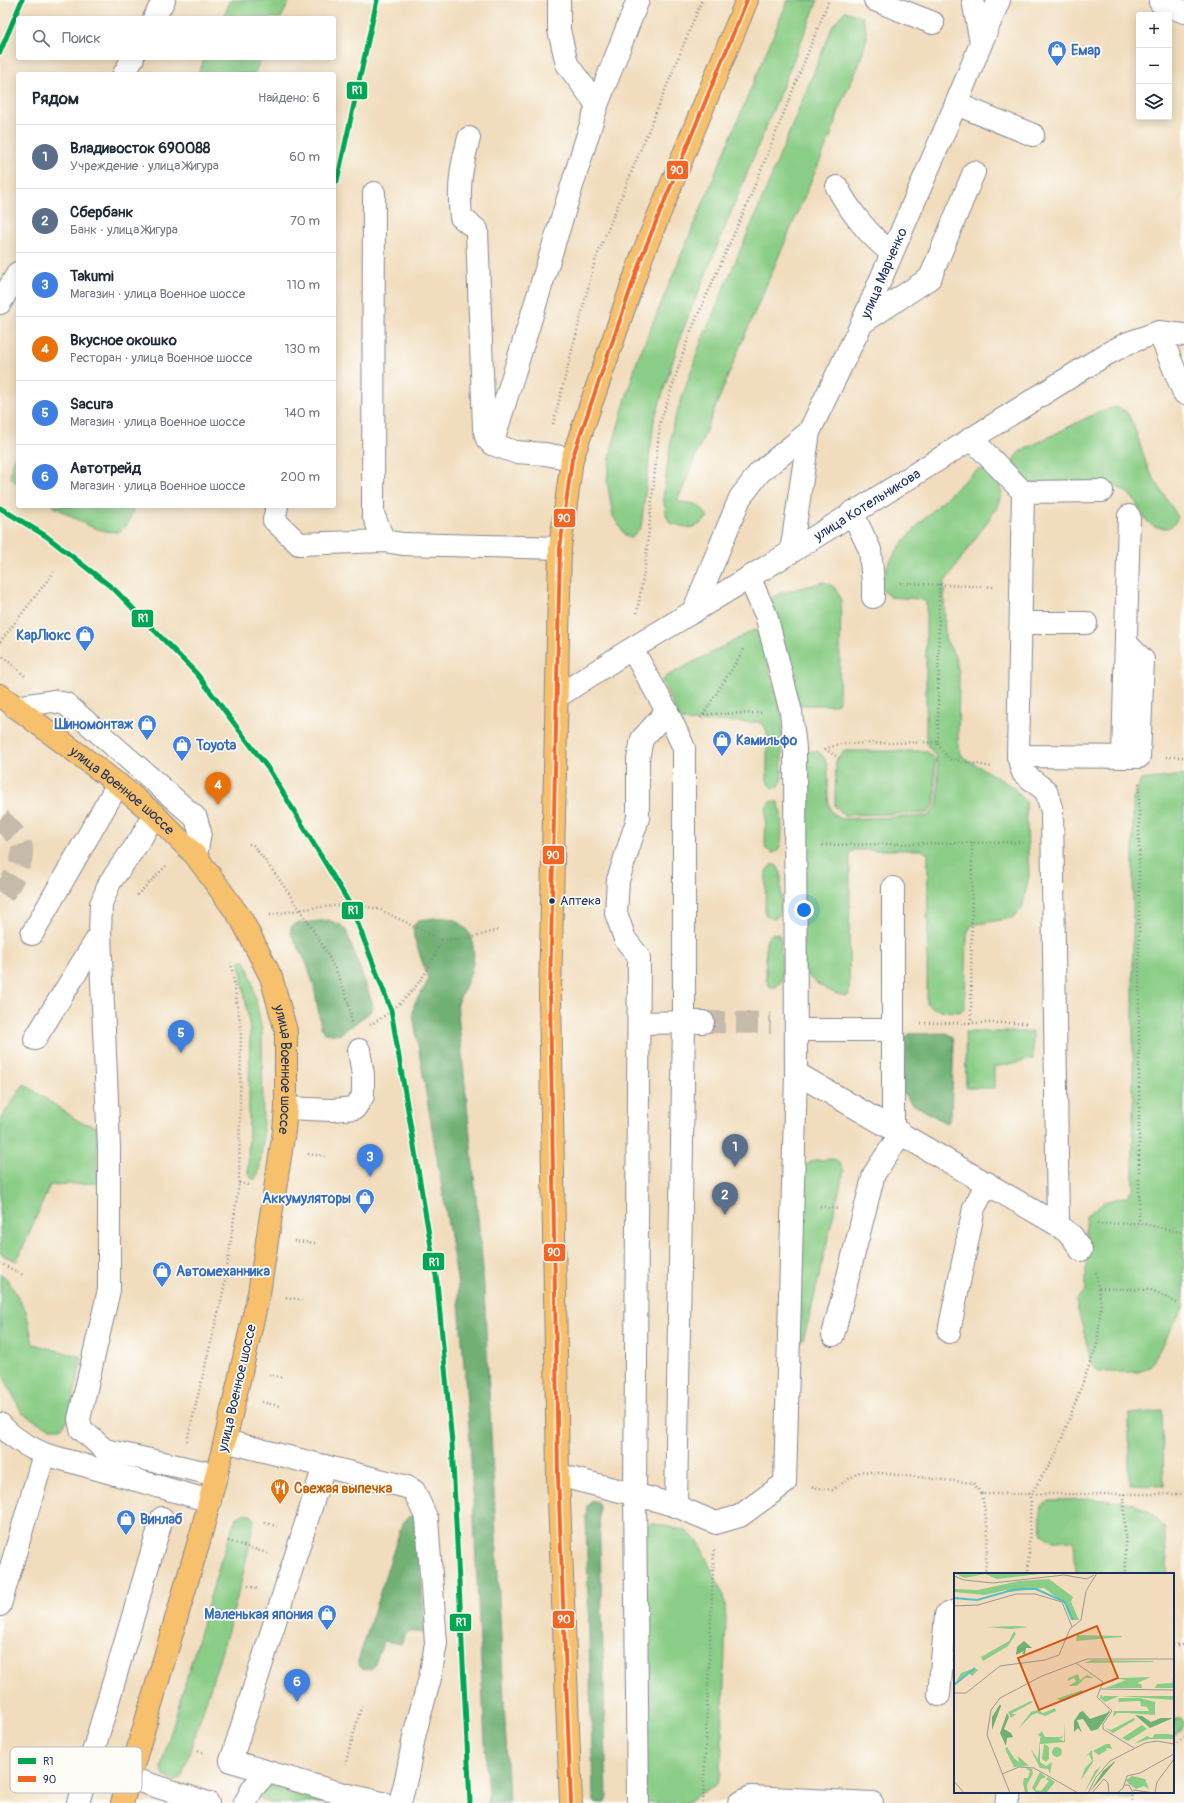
<!DOCTYPE html>
<html lang="ru">
<head>
<meta charset="utf-8">
<style>
	body { margin:0; font-family:Pangolin,sans-serif; background:#f2f2f3; color:#1f2937 }
	.controls { position:absolute; right:12px; top:12px; display:grid; overflow:hidden; border-radius:4px; box-shadow:0 2px 10px #0003 }
	.controls button { width:36px; height:36px; display:grid; place-items:center; padding:0; border:0; border-bottom:1px solid #e0e1e3; background:#fff; color:#1f2937; font:20px sans-serif }
	.you { position:absolute; left:804px; top:910px; width:14px; height:14px; margin:-10px; border:3px solid #fff; border-radius:50%; background:#1a73e8; box-shadow:0 0 0 6px #1a73e833 }
	.badge { display:grid; place-items:center; width:26px; height:26px; border-radius:50%; background:#b45309; color:#fff; font-size:13px; font-weight:700 }
	.pin { position:absolute; translate:-50% -33px; filter:drop-shadow(0 1px 2px #0008) }
	.pin::after { content:''; position:absolute; top:21px; width:14px; height:12px; background:inherit; clip-path:polygon(0 0,100% 0,50% 100%) }
	.list { margin:0; padding:0; list-style:none }
	h2 { display:flex; justify-content:space-between; align-items:center; height:52px; margin:0; padding:0 16px; font-size:17px }
	h2 small { font-size:13px; font-weight:400; color:#747a83 }
	.list li { display:grid; grid-template-columns:26px 1fr auto; gap:12px; align-items:center; box-sizing:border-box; height:64px; padding:0 16px; border-top:1px solid #e0e1e3 }
	.list b { display:block; font-size:15px; white-space:nowrap }
	.list p { margin:0; font-size:13px; white-space:nowrap; color:#747a83 }
	.list em { font-size:13px; font-style:normal; color:#747a83 }
	.icon { flex:none; width:22px; height:22px; fill:none; stroke:currentColor; stroke-width:2; stroke-linecap:round; stroke-linejoin:round }
	.map { position:relative; flex:none; width:1184px; height:1803px; overflow:hidden }
	.search { position:absolute; background:#fff; box-shadow:0 2px 10px #0003; left:16px; top:16px; width:320px; height:44px; display:flex; align-items:center; gap:10px; box-sizing:border-box; padding:0 14px; border-radius:4px; color:#747a83; font-size:15px }
	.panel { position:absolute; background:#fff; box-shadow:0 2px 10px #0003; left:16px; top:72px; width:320px; height:436px; border-radius:4px }
	.map>svg:first-child { display:block }
	.green { fill:#8acd86; stroke:#527e72 }
	.forest { fill:#6fb073; stroke:#457068 }
	.lines { fill:none; stroke-linecap:round; stroke-linejoin:round }
	.minor-tunnel { stroke:#c6baaa; stroke-width:22; stroke-dasharray:22 11; stroke-linecap:butt }
	.minor-casing { stroke:#86868e; stroke-width:24 }
	.major-casing { stroke:#86868e; stroke-width:24 }
	.path { stroke:#86868e; stroke-width:2.5; stroke-dasharray:1 3; stroke-linecap:butt }
	.minor { stroke:#fff; stroke-width:22 }
	.major { stroke:#f7c06c; stroke-width:22 }
	.rail-casing { stroke:#1b2f5e; stroke-width:4.5 }
	.rail { stroke:#fdfcf7; stroke-width:3; stroke-dasharray:9; stroke-linecap:butt }
	.bus-1-casing { stroke:#fdfcf7; stroke-width:7 }
	.bus-1 { stroke:#f26522; stroke-width:4 }
	.rail-1-casing { stroke:#fdfcf7; stroke-width:8 }
	.rail-1 { stroke:#00a651; stroke-width:5 }
	.bus-dot { fill:#1b2f5e; stroke:#fdfcf7; stroke-width:1.5 }
	.labels { text-anchor:middle; dominant-baseline:central; stroke-width:3.5; stroke-linejoin:round; paint-order:stroke }
	.bus-label { font-size:13px; fill:#1b2f5e; stroke:#fdfcf7; text-anchor:start }
	.shop-label { font-size:14px; font-weight:bold; fill:#366cbe; stroke:#fdfcf7; text-anchor:start }
	.street-label { font-size:14px; fill:#1b2f5e; stroke:#fdfcf7 }
	.food-label { font-size:14px; font-weight:bold; fill:#c56008; stroke:#fdfcf7; text-anchor:start }
	.inset-river { fill:none; stroke:#52bfc9; stroke-width:2 }
	.inset-road { fill:none; stroke:#9b9797; stroke-width:1 }
	.view { fill:#d45514; fill-opacity:0.15; stroke:#d45514; stroke-width:2 }
	.inset-edge { fill:none; stroke:#1b2f5e; stroke-width:2 }
	.key { fill:#fdfcf7; stroke:#b9bec9; stroke-width:1 }
	.key-label { font-size:11px; fill:#1b2f5e }
	.line-badge { stroke:#fdfcf7; stroke-width:1.5 }
	.badge-label { font-size:11px; text-anchor:middle; font-weight:bold; fill:#fff }
</style>
</head>
<body>
<div class="map">
<svg width="1184" height="1803" viewBox="0 0 1184 1803">
	<rect width="100%" height="100%" fill="#fdfcf7"/>
	<filter id="ink" filterUnits="userSpaceOnUse"><feTurbulence type="fractalNoise" baseFrequency=".025" numOctaves="2"/><feDisplacementMap in="SourceGraphic" scale="8" xChannelSelector="R" yChannelSelector="G"/><feConvolveMatrix kernelMatrix="1 2 1 2 8 2 1 2 1" color-interpolation-filters="sRGB"/></filter>
	<filter id="wash" filterUnits="userSpaceOnUse"><feTurbulence type="fractalNoise" baseFrequency=".012" numOctaves="4" result="noise"/><feDisplacementMap in="SourceGraphic" scale="16" xChannelSelector="R" yChannelSelector="G"/><feGaussianBlur stdDeviation="0.9" result="paint"/><feColorMatrix in="noise" values="0 0 0 0 0 0 0 0 0 0 0 0 0 0 0 0 0 1.4 0 .05"/><feComposite in="paint" operator="in"/></filter>
	<g filter="url(#wash)">
		<rect width="100%" height="100%" fill="#f1ddbd"/>
		<path class="green" d="M 231,0 L 290,0 L 281,18 L 223,18 Z
			M 788,0 L 818,0 L 682,332 L 654,421 L 641,527 L 631,538 L 625,535 L 613,516 L 607,481 L 611,450 L 637,361 Z
			M 845,11 L 862,17 L 865,25 L 867,37 L 859,65 L 842,101 L 831,135 L 741,344 L 678,500 L 679,502 C 696,503 698,503 708,517 C 693,532 690,528 670,523 L 667,517 L 663,498 L 673,424 L 701,342 L 758,209 L 833,25 Z
			M 205,58 L 262,58 L 254,74 L 198,74 Z
			M 1116,407 L 1127,412 L 1134,426 L 1148,469 L 1178,517 C 1175,523 1172,528 1165,528 C 1161,527 1156,528 1153,526 C 1139,517 1138,496 1121,489 C 1100,479 1051,484 1026,484 C 1016,470 1007,467 1019,452 L 1100,411 Z
			M 18,451 L 18,485 L 10,477 L 13,460 Z
			M 979,469 C 995,472 997,477 1002,493 L 996,509 L 944,583 L 945,639 L 955,656 L 959,673 L 958,746 L 963,757 L 1013,787 L 1026,802 L 1029,875 L 1022,909 L 1012,918 L 972,925 L 967,933 L 965,1007 L 960,1012 C 948,1011 937,1012 927,1004 L 928,854 L 922,850 L 853,850 L 850,854 L 849,995 C 840,999 814,983 807,975 C 805,972 804,967 803,963 L 804,757 L 811,751 L 819,752 C 835,766 823,791 831,810 C 833,813 837,816 840,819 L 929,816 L 938,804 L 938,766 L 935,755 L 927,745 L 926,736 L 926,602 L 921,599 L 890,597 L 882,590 C 877,556 945,499 968,477 Z
			M 53,506 L 134,506 L 129,522 L 120,532 C 94,533 75,518 53,506 Z
			M 824,582 C 835,586 838,590 841,601 L 839,700 L 836,705 L 799,705 L 771,601 L 774,596 L 784,592 Z
			M 754,630 L 760,632 L 782,718 L 782,781 L 778,787 L 773,788 L 768,784 L 767,780 L 767,732 L 765,727 L 759,722 L 685,721 L 679,719 L 662,681 L 667,676 Z
			M 843,751 L 927,751 L 935,760 L 935,804 L 928,813 L 843,815 L 835,806 L 836,761 Z
			M 1184,775 L 1184,1306 L 1151,1365 L 1139,1372 L 1099,1372 L 1092,1364 L 1076,1302 L 1078,1298 L 1086,1290 L 1086,1216 L 1104,1202 L 1127,1196 L 1133,1188 L 1133,799 L 1141,780 Z
			M 772,801 L 778,802 C 782,807 783,841 780,847 C 779,851 776,852 773,853 L 766,849 L 765,844 L 766,811 L 767,806 Z
			M 772,864 L 777,866 L 781,873 L 781,912 L 776,918 L 773,919 L 766,915 L 765,911 L 766,871 Z
			M 772,933 L 779,935 L 781,942 L 782,981 L 776,987 L 770,987 L 766,980 L 766,943 L 767,939 Z
			M 242,960 L 246,962 L 252,981 L 262,1031 L 263,1140 L 259,1172 L 255,1179 L 252,1179 L 248,1172 L 250,1030 L 240,964 L 240,961 Z
			M 965,1032 L 1033,1032 L 1033,1059 L 994,1067 L 994,1088 L 966,1088 Z
			M 24,1084 L 80,1122 L 97,1127 L 97,1183 L 50,1185 L 17,1261 L 0,1254 L 0,1120 Z
			M 833,1159 L 839,1163 L 844,1170 L 809,1319 L 803,1340 L 797,1344 L 804,1166 L 815,1160 Z
			M 0,1273 L 8,1280 L 26,1311 L 33,1344 L 82,1357 L 69,1419 L 61,1428 L 51,1428 L 41,1424 L 22,1413 L 0,1369 Z
			M 1162,1411 L 1164,1486 L 1129,1485 L 1129,1414 Z
			M 1090,1499 L 1134,1503 L 1151,1512 L 1164,1527 L 1168,1574 L 1076,1574 L 1074,1542 C 1067,1538 1060,1542 1052,1541 C 1038,1538 1040,1517 1042,1507 L 1050,1500 Z
			M 245,1513 L 250,1514 L 254,1519 C 240,1606 209,1689 183,1773 L 181,1778 L 175,1781 C 166,1778 161,1776 161,1766 L 220,1563 L 236,1518 Z
			M 651,1523 L 686,1531 L 698,1541 L 724,1596 L 726,1619 L 721,1774 L 717,1784 L 685,1803 L 644,1803 L 646,1527 Z
			M 1173,1719 L 1181,1719 L 1184,1722 L 1183,1727 L 1173,1739 Z
			M 269,1783 L 327,1798 L 331,1803 L 269,1803 L 260,1798 Z
			M 1090,1792 L 1146,1792 C 1133,1803 1104,1798 1090,1792 Z"/>
		<path class="forest" d="M 435,918 C 451,917 463,920 470,936 C 480,958 468,982 457,1003 L 483,1268 L 509,1803 L 488,1803 L 470,1441 L 457,1278 L 413,1015 C 412,998 424,994 428,979 L 414,937 L 413,927 L 418,920 Z
			M 328,920 L 341,925 L 346,930 L 373,1005 L 372,1009 L 369,1013 L 339,1035 L 325,1033 L 321,1027 L 314,986 L 306,962 L 291,934 L 291,928 L 294,924 Z
			M 946,1033 L 953,1037 L 954,1043 L 951,1116 L 949,1121 L 946,1123 L 911,1103 L 902,1092 L 902,1045 L 905,1039 L 909,1034 Z
			M 592,1500 L 598,1503 L 599,1507 L 607,1797 L 605,1803 L 595,1803 L 593,1797 L 586,1515 L 587,1506 Z
			M 413,1516 L 417,1517 L 425,1632 L 423,1633 L 409,1631 L 404,1635 L 401,1644 L 384,1641 L 374,1666 L 371,1669 L 364,1670 L 358,1665 L 358,1661 L 402,1524 L 408,1517 Z"/>
	</g>
	<g filter="url(#ink)">
		<g class="lines">
			<path class="minor-tunnel" d="M 0,819 C 6,825 14,832 19,840 C 30,857 9,885 0,899
				M 703,1022 L 771,1023"/>
			<g class="minor-casing">
				<g id="minor">
					<path d="M 559,0 L 559,30 L 567,64 L 597,105"/>
					<path d="M 875,0 L 933,23"/>
					<path d="M 973,0 L 981,43"/>
					<path d="M 1160,2 L 1184,12"/>
					<path d="M 154,18 L 164,0"/>
					<path d="M 124,74 L 133,58"/>
					<path d="M 956,104 L 1033,135"/>
					<path d="M 469,138 C 461,167 458,187 461,217 L 477,230 L 484,428 L 487,439 L 492,444 L 515,452 L 545,454 L 572,459"/>
					<path d="M 837,187 C 849,210 870,237 891,252"/>
					<path d="M 374,193 L 373,514 L 384,541"/>
					<path d="M 0,303 L 18,273"/>
					<path d="M 862,323 L 930,278 L 974,172"/>
					<path d="M 1159,332 L 1184,393"/>
					<path d="M 971,438 L 1023,492 L 1018,756 L 1023,773 L 1046,791 L 1052,811 L 1058,1225"/>
					<path d="M 492,444 L 597,105 L 638,0"/>
					<path d="M 1023,492 L 1102,491"/>
					<path d="M 277,506 L 274,520 L 299,544 L 384,541 L 403,544 L 560,548"/>
					<path d="M 852,512 L 870,550 L 873,582 L 873,597"/>
					<path id="s1" d="M 791,552 L 809,432 L 862,323 L 956,104 L 999,0"/>
					<path d="M 693,612 L 740,498 L 759,473 L 809,432"/>
					<path d="M 1021,623 L 1086,623"/>
					<path d="M 632,649 L 667,711 L 684,748 L 684,1022 L 676,1506"/>
					<path id="s2" d="M 557,697 L 620,656 L 791,552 L 1105,355 L 1128,343 L 1159,332 L 1184,335"/>
					<path d="M 15,707 L 53,701 L 66,704 L 196,818 L 200,832 L 196,856"/>
					<path d="M 1018,756 L 1139,757 L 1143,660 L 1126,643"/>
					<path d="M 1123,757 L 1129,516"/>
					<path d="M 32,934 L 118,784"/>
					<path d="M 100,934 L 109,1148 L 109,1290 L 79,1419 L 81,1429 L 105,1450 L 217,1475"/>
					<path d="M 639,1023 L 703,1022"/>
					<path d="M 796,1030 L 892,1030"/>
					<path d="M 35,1039 L 100,934 L 101,904 L 110,882 L 140,840 L 154,814"/>
					<path d="M 796,1073 L 1058,1225 L 1072,1236 L 1081,1250"/>
					<path d="M 286,1108 L 331,1110 L 355,1108 L 363,1096 L 363,1075 L 359,1050"/>
					<path d="M 893,1128 L 893,888"/>
					<path d="M 949,1332 L 974,1208 L 987,1183"/>
					<path d="M 833,1335 L 874,1174 L 901,1133"/>
					<path d="M 0,1424 C 12,1438 27,1446 44,1454 L 210,1501"/>
					<path d="M 225,1441 L 407,1487 L 414,1491 L 427,1519 L 436,1643 L 430,1678 L 415,1732 L 407,1775 L 400,1803"/>
					<path d="M 324,1466 L 231,1761 L 336,1792 L 382,1803"/>
					<path d="M 558,1475 L 656,1500 L 676,1506 L 716,1523 L 740,1516 L 785,1483 L 796,1073 L 795,748 L 791,712 L 766,615 L 749,577"/>
					<path d="M 0,1605 L 44,1454"/>
					<path d="M 939,1695 L 946,1615 L 955,1611"/>
					<path d="M 130,1778 L 208,1803"/>
					<path d="M 78,1803 L 162,1518"/>
					<path d="M 245,1803 L 253,1788 L 267,1772"/>
					<path d="M 638,1803 L 635,1495 L 639,957 L 625,939 L 616,913 L 618,880 L 638,818 L 638,759 L 642,739 L 667,711"/>
					<path d="M 739,1803 L 751,1797 L 872,1803"/>
					<path d="M 1006,1803 L 1010,1792"/>
				</g>
			</g>
			<g class="major-casing">
				<g id="major">
					<path id="s3" d="M 0,695 L 118,784 L 154,814 L 196,856 L 242,920 L 271,977 L 286,1031 L 286,1108 L 284,1131 L 259,1293 L 225,1441 L 201,1534 L 122,1803"/>
					<path d="M 571,1803 L 558,1475 L 550,993 L 560,548 L 572,459 L 642,256 L 747,0"/>
				</g>
			</g>
			<path class="path" d="M 553,424 L 595,261 L 702,0
				M 900,583 L 995,587
				M 939,584 L 938,745 L 949,759 L 993,767
				M 637,613 L 645,566 L 660,423 L 690,333 L 749,200 L 829,0
				M 0,642 L 54,572
				M 0,654 L 26,677
				M 704,714 L 763,713
				M 701,718 L 745,648
				M 825,749 L 839,744 L 938,742
				M 825,749 L 839,758
				M 1166,757 L 1184,757
				M 1139,783 L 1139,1223
				M 249,844 L 253,845 C 281,880 355,981 351,1024
				M 822,845 L 1025,842
				M 137,895 L 166,866
				M 270,915 C 303,909 349,900 381,910 L 441,940 L 475,937 L 498,930
				M 921,1023 L 1028,1023
				M 971,1023 L 972,842
				M 370,1025 C 405,1005 427,978 441,940
				M 308,1154 L 327,1156
				M 239,1183 L 248,1185
				M 301,1194 L 320,1196
				M 820,1206 L 837,1209
				M 1097,1224 L 1139,1223 L 1184,1233
				M 294,1241 L 315,1243
				M 0,1263 L 23,1275
				M 1099,1288 L 1152,1290 L 1179,1304
				M 286,1297 L 302,1300
				M 269,1375 L 284,1378
				M 262,1402 L 279,1406
				M 187,1441 L 224,1288 L 239,1183 L 241,1029 L 231,963
				M 812,1487 L 832,1490 L 861,1471 L 973,1483 L 982,1494 L 1184,1494
				M 982,1494 L 988,1531 L 985,1574
				M 1124,1494 L 1126,1574
				M 265,1523 L 277,1526
				M 228,1541 L 267,1553
				M 1028,1574 L 1031,1494 L 1056,1454 L 1097,1345 L 1101,1305 L 1096,1272
				M 248,1586 L 258,1589
				M 1173,1645 L 1184,1645
				M 1173,1744 L 1184,1738
				M 198,1751 L 205,1753
				M 345,1765 L 362,1704
				M 1132,1792 L 1133,1803
				M 703,1803 L 714,1549"/>
			<use href="#minor" class="minor"/>
			<use href="#major" class="major"/>
			<g class="rail-casing">
				<path id="rail" d="M 0,52 L 22,0
					M 337,181 L 377,0"/>
			</g>
			<use href="#rail" class="rail"/>
			<g class="bus-1-casing">
				<path id="bus-1" d="M 571,1803 L 558,1475 L 550,993 L 560,548 L 572,459 L 642,256 L 747,0"/>
			</g>
			<use href="#bus-1" class="bus-1"/>
			<g class="rail-1-casing">
				<path id="rail-1" d="M 0,52 L 22,0
					M 337,181 L 377,0
					M 0,508 L 46,536 L 115,590 L 197,674 L 270,771 L 351,906 L 391,1010 L 437,1282 L 452,1443 L 470,1803"/>
			</g>
			<use href="#rail-1" class="rail-1"/>
		</g>
	</g>
	<defs>
		<g id="shop-pin" transform="scale(1)"><path d="M0 17L-7.5 6A9.5 9.5 0 1 1 7.5 6Z" fill="#3f7fe0" stroke="#fdfcf7"/><path d="M-5-2.5h2.3a2.7 3.5 0 0 1 5.4 0H5L5.5 6h-11ZM-1.5-2.5h3a1.5 2.3 0 0 0-3 0Z" fill="#fff"/></g>
		<g id="restaurant-pin" transform="scale(1)"><path d="M0 17L-7.5 6A9.5 9.5 0 1 1 7.5 6Z" fill="#e8710a" stroke="#fdfcf7"/><path d="M-5-6h1v4h1v-4h1v4h1v-4h1v5L-1.5 .5V6h-2V.5L-5-1ZM5-6V6H3V1.5H1.5Q1.5-4 5-6Z" fill="#fff"/></g>
	</defs>
	<g fill-rule="evenodd">
		<use href="#shop-pin" x="1057" y="50"/>
		<use href="#shop-pin" x="85" y="635"/>
		<use href="#shop-pin" x="147" y="724"/>
		<use href="#shop-pin" x="722" y="740"/>
		<use href="#shop-pin" x="182" y="745"/>
		<use href="#shop-pin" x="365" y="1198"/>
		<use href="#shop-pin" x="162" y="1271"/>
		<use href="#restaurant-pin" x="280" y="1488"/>
		<use href="#shop-pin" x="126" y="1519"/>
		<use href="#shop-pin" x="327" y="1614"/>
	</g>
	<circle class="bus-dot" cx="552" cy="901" r="3.5"/>
	<g class="labels">
		<g class="bus-label">
			<text x="560" y="901">Аптека</text>
		</g>
		<g class="shop-label">
			<text x="1071" y="50">Емар</text>
			<text x="71" y="635" text-anchor="end">КарЛюкс</text>
			<text x="133" y="724" text-anchor="end">Шиномонтаж</text>
			<text x="736" y="740">Камильфо</text>
			<text x="196" y="745">Toyota</text>
			<text x="351" y="1198" text-anchor="end">Аккумуляторы</text>
			<text x="176" y="1271">Автомеханника</text>
			<text x="140" y="1519">Винлаб</text>
			<text x="313" y="1614" text-anchor="end">Маленькая япония</text>
		</g>
		<g class="street-label">
			<text stroke="none"><textPath href="#s1" startOffset="297">улица Марченко</textPath></text>
			<text stroke="none"><textPath href="#s2" startOffset="365">улица Котельникова</textPath></text>
			<text stroke="none"><textPath href="#s3" startOffset="155">улица Военное шоссе</textPath></text>
			<text stroke="none"><textPath href="#s3" startOffset="491">улица Военное шоссе</textPath></text>
			<text transform="translate(237 1388) rotate(-77)">улица Военное шоссе</text>
		</g>
		<g class="food-label">
			<text x="294" y="1488">Свежая выпечка</text>
		</g>
	</g>
	<g transform="translate(954 1573)">
		<rect width="220" height="220" fill="#f1ddbd"/>
		<path d="M 0,0 L 95,0 L 43,6 L 31,1 L 11,5 ZM 95,6 L 119,24 L 117,29 L 125,47 L 117,47 L 110,30 L 90,15 L 55,19 L 52,17 L 31,22 L 0,19 L 0,16 L 24,17 L 65,8 ZM 62,53 L 75,54 L 57,56 L 32,54 ZM 60,58 L 62,61 L 54,73 L 29,88 L 27,84 L 55,68 ZM 123,62 L 168,63 L 168,64 L 122,68 ZM 138,87 L 198,88 L 200,89 L 130,90 ZM 21,95 L 24,97 L 18,103 L 15,100 L 11,102 L 0,113 L 7,100 ZM 124,101 L 126,107 L 133,102 L 140,105 L 131,105 L 123,113 L 115,113 L 122,108 L 120,105 L 114,108 L 114,105 ZM 197,104 L 183,110 L 187,111 L 188,115 L 201,115 L 203,111 L 218,110 L 218,105 L 220,115 L 151,115 L 172,107 L 164,106 L 165,105 ZM 128,117 L 129,120 L 110,128 L 102,126 ZM 147,121 L 149,124 L 150,123 L 220,123 L 220,127 L 165,123 L 151,129 L 146,125 ZM 165,125 L 186,125 L 201,129 L 201,142 L 172,140 L 163,140 L 159,144 L 160,138 L 195,138 L 193,134 L 187,133 L 186,128 L 164,129 ZM 77,128 L 79,129 L 57,141 L 62,141 L 57,145 L 54,139 ZM 101,135 L 102,138 L 91,143 L 83,140 L 78,142 L 64,156 L 77,139 L 84,137 L 89,140 ZM 180,145 L 181,147 L 159,160 L 151,155 L 157,157 ZM 110,148 L 111,169 L 86,171 L 86,189 L 92,193 L 98,189 L 96,201 L 94,196 L 86,195 L 76,175 L 84,186 L 86,166 L 87,164 L 84,162 L 88,158 L 91,164 L 107,164 L 109,162 L 108,165 L 105,166 L 110,168 ZM 188,152 L 193,156 L 174,168 L 168,165 ZM 201,161 L 214,161 L 220,162 L 220,166 L 195,166 L 180,171 L 193,163 L 198,165 ZM 90,171 L 95,174 L 95,186 L 92,189 L 88,186 ZM 152,171 L 156,171 L 158,176 L 152,175 L 153,177 L 145,182 L 139,178 ZM98 179a5 5 0 1 1 10 0a5 5 0 1 1-10 0ZM 53,174 L 60,185 L 65,189 L 64,183 L 75,193 L 60,194 L 51,176 ZM 138,177 L 139,189 L 127,207 L 131,195 L 138,188 L 135,181 L 130,185 ZM 162,181 L 147,193 L 130,220 L 141,198 ZM 74,195 L 78,196 L 79,200 L 73,212 L 74,220 L 71,220 L 69,210 L 70,205 L 74,205 L 76,198 L 72,196 ZM 86,199 L 92,204 L 87,206 L 81,217 L 87,218 L 95,208 L 92,206 L 94,204 L 101,209 L 92,220 L 82,220 L 78,215 ZM 178,203 L 191,206 L 195,216 L 190,213 L 182,216 L 174,210 L 172,207 Z" fill="#8acd86"/>
		<path d="M 70,68 L 78,75 L 72,75 L 71,81 L 68,81 L 70,78 L 62,82 L 63,74 ZM 46,131 L 47,133 L 38,157 L 38,144 ZM 152,133 L 156,139 L 144,156 L 137,158 L 129,146 L 123,147 L 128,160 L 124,155 L 120,159 L 120,148 L 126,139 L 129,138 L 136,146 L 153,140 L 155,138 ZM 53,140 L 55,144 L 50,156 L 57,160 L 59,164 L 53,165 L 52,173 L 46,160 ZM 181,142 L 188,143 L 197,149 L 207,145 L 219,145 L 196,155 ZM 161,188 L 161,189 L 136,219 L 149,198 Z" fill="#6fb073"/>
		<path class="inset-river" d="M 0,25 L 23,27 L 62,16 L 82,16 L 111,29 L 119,47M 0,112 L 21,95"/>
		<path class="inset-road" d="M 0,3 L 10,7 L 39,10 L 110,2 L 133,6 L 140,2M 0,33 L 24,32 L 62,21 L 81,21 L 108,29 L 118,54M 122,90 L 149,109 L 143,124 L 158,138 L 149,151 L 149,156 L 180,175M 147,116 L 220,117M 0,120 L 12,120 L 46,93 L 91,87 L 105,82 L 116,56 L 127,47 L 132,18 L 143,0M 48,201 L 65,194 L 80,195 L 124,220M 0,208 L 10,220M 170,212 L 175,212 L 179,220M 179,217 L 201,220 L 203,209 L 220,186M 56,220 L 33,162 L 37,137 L 46,125 L 88,103 L 133,86 L 220,86M 134,220 L 142,204 L 156,188 L 191,170 L 203,168 L 220,171M 138,220 L 150,206 L 154,210 L 155,220M 163,220 L 169,215 L 173,203 L 186,200 L 220,181"/>
		<path class="view" d="M 143,53 L 164,105 L 85,137 L 64,85 Z"/>
		<rect width="220" height="220" class="inset-edge"/>
	</g>
	<rect x="10" y="1747" width="132" height="46" rx="6" class="key"/>
	<rect x="18" y="1758" width="18" height="6" fill="#00a651"/>
	<rect x="18" y="1776" width="18" height="6" fill="#f26522"/>
	<g class="key-label">
		<text x="43" y="1765">R1</text>
		<text x="43" y="1783">90</text>
	</g>
	<g class="line-badge">
		<rect x="346" y="81" width="22" height="19" rx="4" fill="#00a651"/>
		<rect x="666" y="160" width="23" height="20" rx="4" fill="#f26522"/>
		<rect x="553" y="508" width="23" height="20" rx="4" fill="#f26522"/>
		<rect x="131" y="609" width="23" height="19" rx="4" fill="#00a651"/>
		<rect x="542" y="845" width="23" height="20" rx="4" fill="#f26522"/>
		<rect x="341" y="901" width="23" height="19" rx="4" fill="#00a651"/>
		<rect x="543" y="1243" width="23" height="19" rx="4" fill="#f26522"/>
		<rect x="422" y="1252" width="23" height="19" rx="4" fill="#00a651"/>
		<rect x="552" y="1610" width="23" height="19" rx="4" fill="#f26522"/>
		<rect x="449" y="1613" width="23" height="19" rx="4" fill="#00a651"/>
	</g>
	<g class="badge-label">
		<text x="357" y="94">R1</text>
		<text x="677" y="174">90</text>
		<text x="564" y="522">90</text>
		<text x="143" y="622">R1</text>
		<text x="553" y="859">90</text>
		<text x="353" y="914">R1</text>
		<text x="554" y="1256">90</text>
		<text x="434" y="1266">R1</text>
		<text x="564" y="1623">90</text>
		<text x="461" y="1626">R1</text>
	</g>
</svg>
<div class="controls">
<button>+</button>
<button>−</button>
<button><svg class="icon" aria-label="layers" viewBox="0 0 24 24"><path d="M12 4l9 5-9 5-9-5zM3 14l9 5 9-5"/></svg></button>
</div>
<div class="you"></div>
<div class="pin badge" style="left:735px;top:1167px;background:#5c6f8a">1</div>
<div class="pin badge" style="left:725px;top:1215px;background:#5c6f8a">2</div>
<div class="pin badge" style="left:370px;top:1177px;background:#3f7fe0">3</div>
<div class="pin badge" style="left:218px;top:805px;background:#e8710a">4</div>
<div class="pin badge" style="left:181px;top:1053px;background:#3f7fe0">5</div>
<div class="pin badge" style="left:297px;top:1702px;background:#3f7fe0">6</div>
<div class="search"><svg class="icon" aria-label="search" viewBox="0 0 24 24"><circle cx="10" cy="10" r="6"/><path d="M15 15l6 6"/></svg>Поиск</div>
<section class="panel">
<h2>Рядом<small>Найдено: 6</small></h2>
<ul class="list">
<li><span class="badge" style="background:#5c6f8a">1</span><div><b>Владивосток 690088</b><p>Учреждение · улица Жигура</p></div><em>60 m</em></li>
<li><span class="badge" style="background:#5c6f8a">2</span><div><b>Сбербанк</b><p>Банк · улица Жигура</p></div><em>70 m</em></li>
<li><span class="badge" style="background:#3f7fe0">3</span><div><b>Takumi</b><p>Магазин · улица Военное шоссе</p></div><em>110 m</em></li>
<li><span class="badge" style="background:#e8710a">4</span><div><b>Вкусное окошко</b><p>Ресторан · улица Военное шоссе</p></div><em>130 m</em></li>
<li><span class="badge" style="background:#3f7fe0">5</span><div><b>Sacura</b><p>Магазин · улица Военное шоссе</p></div><em>140 m</em></li>
<li><span class="badge" style="background:#3f7fe0">6</span><div><b>Автотрейд</b><p>Магазин · улица Военное шоссе</p></div><em>200 m</em></li>
</ul>
</section>
</div>
</body>
</html>
